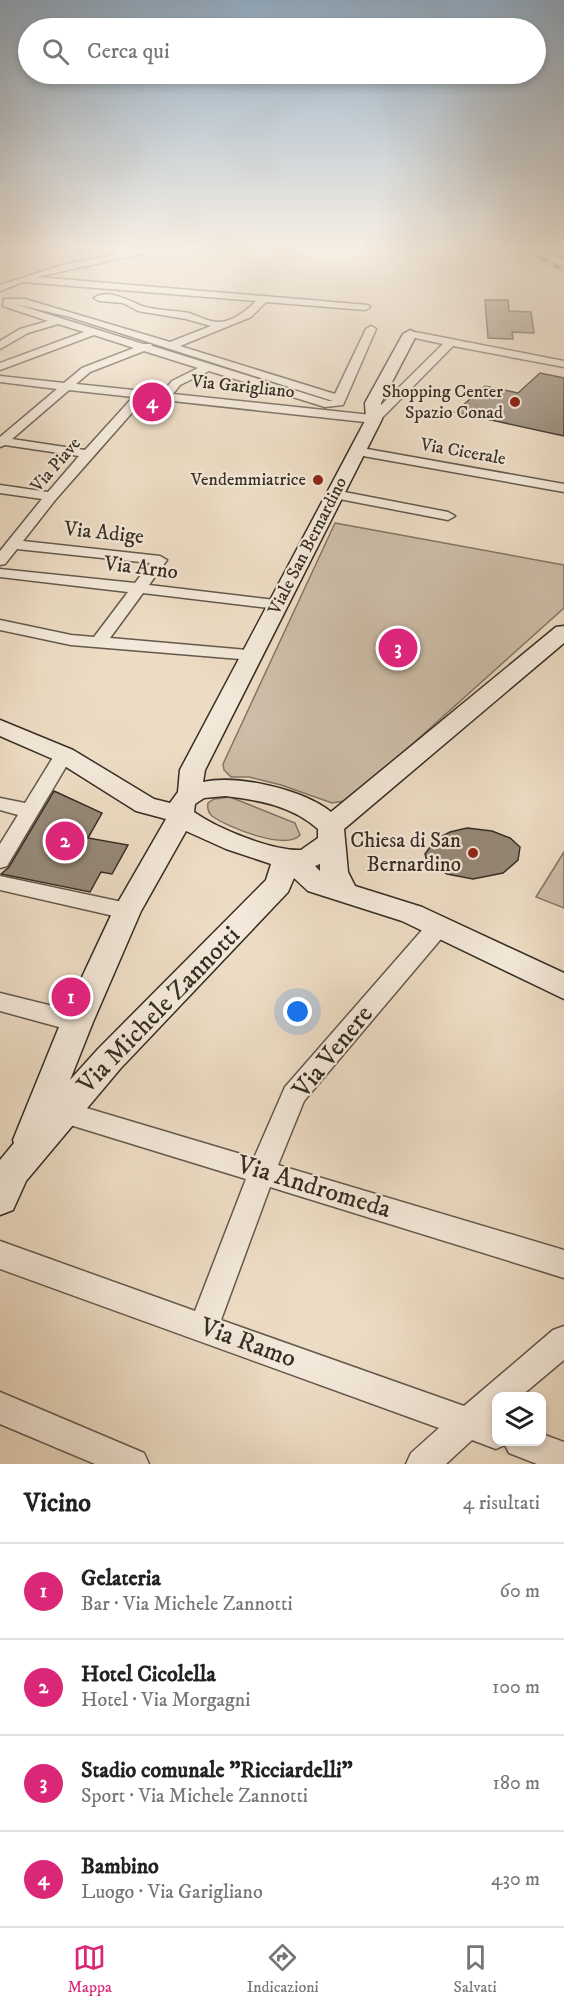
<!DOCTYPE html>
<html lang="it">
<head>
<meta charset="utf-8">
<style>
	body { margin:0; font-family:"IM FELL DW Pica",serif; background:#f2f2f2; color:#222 }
	.controls { position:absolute; right:18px; bottom:18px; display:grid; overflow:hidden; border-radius:12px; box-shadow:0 3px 9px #0003 }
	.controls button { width:54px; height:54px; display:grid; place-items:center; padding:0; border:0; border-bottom:2px solid #e0e0e0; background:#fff; color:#222; font:30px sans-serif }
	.you { position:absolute; left:298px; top:1012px; width:21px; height:21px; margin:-15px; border:4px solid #fff; border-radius:50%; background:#1a73e8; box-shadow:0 0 0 9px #1a73e833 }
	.badge { display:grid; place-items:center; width:39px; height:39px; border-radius:50%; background:#db2777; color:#fff; font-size:20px; font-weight:700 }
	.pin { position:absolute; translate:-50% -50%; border:3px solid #fff; box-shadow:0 2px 6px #0006 }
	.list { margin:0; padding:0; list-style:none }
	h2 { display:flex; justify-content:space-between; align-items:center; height:78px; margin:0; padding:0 24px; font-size:26px }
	h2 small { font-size:20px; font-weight:400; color:#767676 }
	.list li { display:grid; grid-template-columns:39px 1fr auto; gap:18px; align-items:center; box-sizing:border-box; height:96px; padding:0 24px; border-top:2px solid #e0e0e0 }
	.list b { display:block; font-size:22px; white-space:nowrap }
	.list p { margin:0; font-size:20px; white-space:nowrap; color:#767676 }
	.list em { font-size:20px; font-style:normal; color:#767676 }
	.icon { flex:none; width:33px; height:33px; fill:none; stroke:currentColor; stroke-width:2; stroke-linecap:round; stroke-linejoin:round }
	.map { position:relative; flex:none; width:564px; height:1464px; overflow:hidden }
	.search { position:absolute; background:#fff; box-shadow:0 3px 9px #0003; left:18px; right:18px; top:18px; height:66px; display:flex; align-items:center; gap:15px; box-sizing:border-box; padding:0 21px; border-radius:33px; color:#767676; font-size:22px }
	.sheet { height:462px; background:#fff }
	nav { display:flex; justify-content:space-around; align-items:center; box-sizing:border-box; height:84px; border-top:2px solid #e0e0e0; background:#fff; font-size:16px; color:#767676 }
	nav a { display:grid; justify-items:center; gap:3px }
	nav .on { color:#db2777 }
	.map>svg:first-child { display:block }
	.green { fill:#cebea9; stroke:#827666; stroke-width:1.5 }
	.building { fill:#958877; stroke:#362d24; stroke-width:1.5 }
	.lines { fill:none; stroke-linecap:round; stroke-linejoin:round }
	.street-casing { stroke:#64594c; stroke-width:3 }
	.secondary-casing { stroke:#362d24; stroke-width:3 }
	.street { fill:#f3e8d9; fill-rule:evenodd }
	.secondary { fill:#f3e8d9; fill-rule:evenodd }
	.rail-casing { stroke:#362d24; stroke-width:4 }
	.rail { stroke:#f3e8d9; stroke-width:2; stroke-dasharray:8; stroke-linecap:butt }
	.poi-dot { fill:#8f2418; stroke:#f3e8d9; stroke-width:2 }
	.labels { text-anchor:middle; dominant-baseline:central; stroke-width:4.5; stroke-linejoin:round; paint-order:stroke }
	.far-street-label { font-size:18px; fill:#362d24; stroke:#f3e8d9 }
	.far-poi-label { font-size:18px; fill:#362d24; stroke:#f3e8d9; text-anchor:end }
	.street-label { font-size:21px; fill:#362d24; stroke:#f3e8d9 }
	.poi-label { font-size:21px; fill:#362d24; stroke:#f3e8d9; text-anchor:end }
	.near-street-label { font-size:26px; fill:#362d24; stroke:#f3e8d9 }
</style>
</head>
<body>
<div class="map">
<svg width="564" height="1464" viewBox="0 0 564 1464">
	<rect width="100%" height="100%" fill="#eddcc4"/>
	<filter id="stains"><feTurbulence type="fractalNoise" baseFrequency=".00333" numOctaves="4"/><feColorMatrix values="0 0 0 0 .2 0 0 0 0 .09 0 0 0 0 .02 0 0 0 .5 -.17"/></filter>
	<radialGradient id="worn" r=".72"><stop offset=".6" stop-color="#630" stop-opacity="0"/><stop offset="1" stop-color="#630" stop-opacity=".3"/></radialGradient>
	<path class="green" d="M 335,523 L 564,565 L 564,608 L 350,800 L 332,803 L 281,785 L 249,777 L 231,777 L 224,770 L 223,764 Z
		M 230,797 L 295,823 L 300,835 C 286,851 227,827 212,816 C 208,812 207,808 208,803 L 214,799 Z
		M 564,852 L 564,908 L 536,897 Z"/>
	<path class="building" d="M 485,300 L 508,300 L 509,311 L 531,312 L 534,333 L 512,332 L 513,339 L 488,338 Z
		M 540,373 L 564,378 L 564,436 L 455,412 L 485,386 L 518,393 Z
		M 54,791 L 102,813 L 88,838 L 128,845 L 112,874 L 101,872 L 90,892 L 1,874 L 9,867 Z
		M 467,828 L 492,831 L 510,838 L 520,847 L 518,860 L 503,873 L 473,879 L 447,874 L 427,861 L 425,854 L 436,839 L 450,832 Z"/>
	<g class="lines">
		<g class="street-casing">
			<path id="street" d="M 159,246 L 177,246 L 37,277 L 368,305 L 370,307 L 365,310 L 266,302 L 251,317 L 180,346 L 335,394 L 366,329 L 371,326 L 376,329 L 343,405 L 325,407 L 209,371 L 180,385 L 173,394 L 371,415 L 443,344 L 406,336 L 405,334 L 410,331 L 564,361 L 564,367 L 453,346 L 378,422 L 374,423 L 145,398 L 56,499 L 23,541 L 160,556 L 167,560 L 149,585 L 283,601 L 286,604 L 278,609 L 143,593 L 110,638 L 258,651 L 260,655 L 252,660 L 71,645 L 0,630 L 0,620 L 71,635 L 94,637 L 128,592 L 0,577 L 0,569 L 135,583 L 150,563 L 17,549 L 5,564 L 0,565 L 0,551 L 42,499 L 0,493 L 0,485 L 48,492 L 79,456 L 5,445 L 0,447 L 0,437 L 57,389 L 0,382 L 0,376 L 64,383 L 82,368 L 134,348 L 94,335 L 0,370 L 0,363 L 84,332 L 58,324 L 28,333 L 0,349 L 0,341 L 20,329 L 48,321 L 3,306 L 4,299 L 25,299 L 170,342 L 211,326 L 186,319 L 138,311 L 123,303 L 99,301 L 94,298 C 108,288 129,301 142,306 C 157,311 174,310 189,313 C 198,316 211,323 220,322 C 234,321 247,310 256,301 L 23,282 L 0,291 L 0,285 L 62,265 ZM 15,304 L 70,317 L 333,401 L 329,401 L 152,346 L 151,344 L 143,344 ZM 144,351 L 198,368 L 172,381 L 162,393 L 76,384 L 90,372 ZM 69,390 L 133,397 L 85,450 L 12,439 Z
				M 356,447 L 564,484 L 564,492 L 352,454 L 350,451 Z
				M 334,490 L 448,512 L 455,516 L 448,520 L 329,497 L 327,494 Z
				M 64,749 L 71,751 L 73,755 L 7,866 L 0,868 L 0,844 L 18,815 L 0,810 L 0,798 L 25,803 L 57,751 Z
				M 0,876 L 127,903 L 135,905 L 138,911 L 135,917 L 127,919 L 0,890 Z
				M 438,919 L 446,921 L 449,927 L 446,933 L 304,1101 L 278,1165 L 564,1250 L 564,1278 L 270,1187 L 221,1320 L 464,1406 L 553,1330 L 564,1326 L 564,1360 L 521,1396 L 496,1396 L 496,1442 L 542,1442 L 542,1434 L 564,1442 L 564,1464 L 537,1464 L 509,1453 L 505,1445 L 496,1449 L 472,1440 L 446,1464 L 406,1464 L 411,1453 L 439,1428 L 0,1269 L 0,1241 L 195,1311 L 246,1179 L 54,1120 L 50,1112 L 54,1104 L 63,1101 L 254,1158 L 285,1087 L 430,921 Z
				M 0,993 L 77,1012 L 85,1015 L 89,1022 L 85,1029 L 77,1032 L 0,1011 Z
				M 0,1392 L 144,1453 L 149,1464 L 95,1464 L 0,1424 Z"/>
		</g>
		<g class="secondary-casing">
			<path id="secondary" d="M 410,330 L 417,334 L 381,403 L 382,419 L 205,770 L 203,782 C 237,774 304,790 331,812 L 556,627 L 564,626 L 564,643 L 344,829 L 348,872 L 355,886 L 422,907 L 564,973 L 564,999 L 402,921 L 308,891 L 294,878 L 288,892 L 120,1069 L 26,1181 L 13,1210 L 0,1215 L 0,1160 L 14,1143 L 13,1140 L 61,1022 L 113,911 L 166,819 L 136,811 L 55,760 L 0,736 L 0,720 L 73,750 L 154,799 L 170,803 L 178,792 L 180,770 L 366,419 L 365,403 L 403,334 ZM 225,796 C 259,800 292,806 318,829 L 318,838 L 301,850 C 272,851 218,829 194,812 L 195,804 L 204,798 ZM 186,831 L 226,849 L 271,864 L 266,880 L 98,1049 L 70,1080 L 93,1022 L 141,911 ZM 320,864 L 320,871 L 315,866 Z"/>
		</g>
		<use href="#street" class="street"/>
		<use href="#secondary" class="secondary"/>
		<g class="rail-casing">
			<path id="rail" d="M 518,246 L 564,270
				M 539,246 L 564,258"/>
		</g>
		<use href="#rail" class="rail"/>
	</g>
	<linearGradient id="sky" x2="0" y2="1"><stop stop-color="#91acc4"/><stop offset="0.55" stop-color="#f7efe4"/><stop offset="1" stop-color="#f7efe4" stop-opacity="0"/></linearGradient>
	<rect width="564" height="451" fill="url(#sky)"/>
	<g class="poi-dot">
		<circle cx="515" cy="402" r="6"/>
		<circle cx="318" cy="480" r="6"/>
		<circle cx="473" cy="853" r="6"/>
	</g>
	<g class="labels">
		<g class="far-street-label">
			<text transform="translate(243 387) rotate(6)">Via Garigliano</text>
			<text transform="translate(463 452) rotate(10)">Via Cicerale</text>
			<text transform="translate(56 465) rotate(-49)">Via Piave</text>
			<text transform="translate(308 546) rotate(-63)">Viale San Bernardino</text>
		</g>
		<g class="far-poi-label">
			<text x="503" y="392">Shopping Center<tspan x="503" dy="21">Spazio Conad</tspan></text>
			<text x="306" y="480">Vendemmiatrice</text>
		</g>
		<g class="street-label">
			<text transform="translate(104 533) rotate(6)">Via Adige</text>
			<text transform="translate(141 568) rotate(7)">Via Arno</text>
		</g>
		<g class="poi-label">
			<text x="461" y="841">Chiesa di San<tspan x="461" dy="24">Bernardino</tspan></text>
		</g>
		<g class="near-street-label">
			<text transform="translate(159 1010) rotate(-46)">Via Michele Zannotti</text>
			<text transform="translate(333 1052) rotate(-51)">Via Venere</text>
			<text transform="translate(314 1187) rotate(17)">Via Andromeda</text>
			<text transform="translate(248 1343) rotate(20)">Via Ramo</text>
		</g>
	</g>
	<rect width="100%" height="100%" filter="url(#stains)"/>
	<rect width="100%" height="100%" fill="url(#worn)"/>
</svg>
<div class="controls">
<button><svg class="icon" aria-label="layers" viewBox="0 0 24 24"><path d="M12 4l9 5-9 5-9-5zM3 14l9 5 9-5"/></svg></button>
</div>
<div class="you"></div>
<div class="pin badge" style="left:71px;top:997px">1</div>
<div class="pin badge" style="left:65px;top:841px">2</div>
<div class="pin badge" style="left:398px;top:648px">3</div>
<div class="pin badge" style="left:152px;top:402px">4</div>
<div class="search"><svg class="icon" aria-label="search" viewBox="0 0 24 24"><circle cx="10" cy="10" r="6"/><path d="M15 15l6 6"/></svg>Cerca qui</div>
</div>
<section class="sheet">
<h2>Vicino<small>4 risultati</small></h2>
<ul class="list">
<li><span class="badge">1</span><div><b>Gelateria</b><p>Bar · Via Michele Zannotti</p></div><em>60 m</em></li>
<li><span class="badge">2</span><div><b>Hotel Cicolella</b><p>Hotel · Via Morgagni</p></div><em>100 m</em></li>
<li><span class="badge">3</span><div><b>Stadio comunale &quot;Ricciardelli&quot;</b><p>Sport · Via Michele Zannotti</p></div><em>180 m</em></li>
<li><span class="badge">4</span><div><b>Bambino</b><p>Luogo · Via Garigliano</p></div><em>430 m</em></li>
</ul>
</section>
<nav>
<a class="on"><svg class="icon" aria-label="map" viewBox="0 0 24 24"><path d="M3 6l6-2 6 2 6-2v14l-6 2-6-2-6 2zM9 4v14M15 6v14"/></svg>Mappa</a>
<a><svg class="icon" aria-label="directions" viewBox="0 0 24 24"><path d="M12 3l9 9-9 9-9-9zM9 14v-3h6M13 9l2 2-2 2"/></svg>Indicazioni</a>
<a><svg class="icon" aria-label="saved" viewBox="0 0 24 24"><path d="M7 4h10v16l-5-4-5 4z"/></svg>Salvati</a>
</nav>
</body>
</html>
